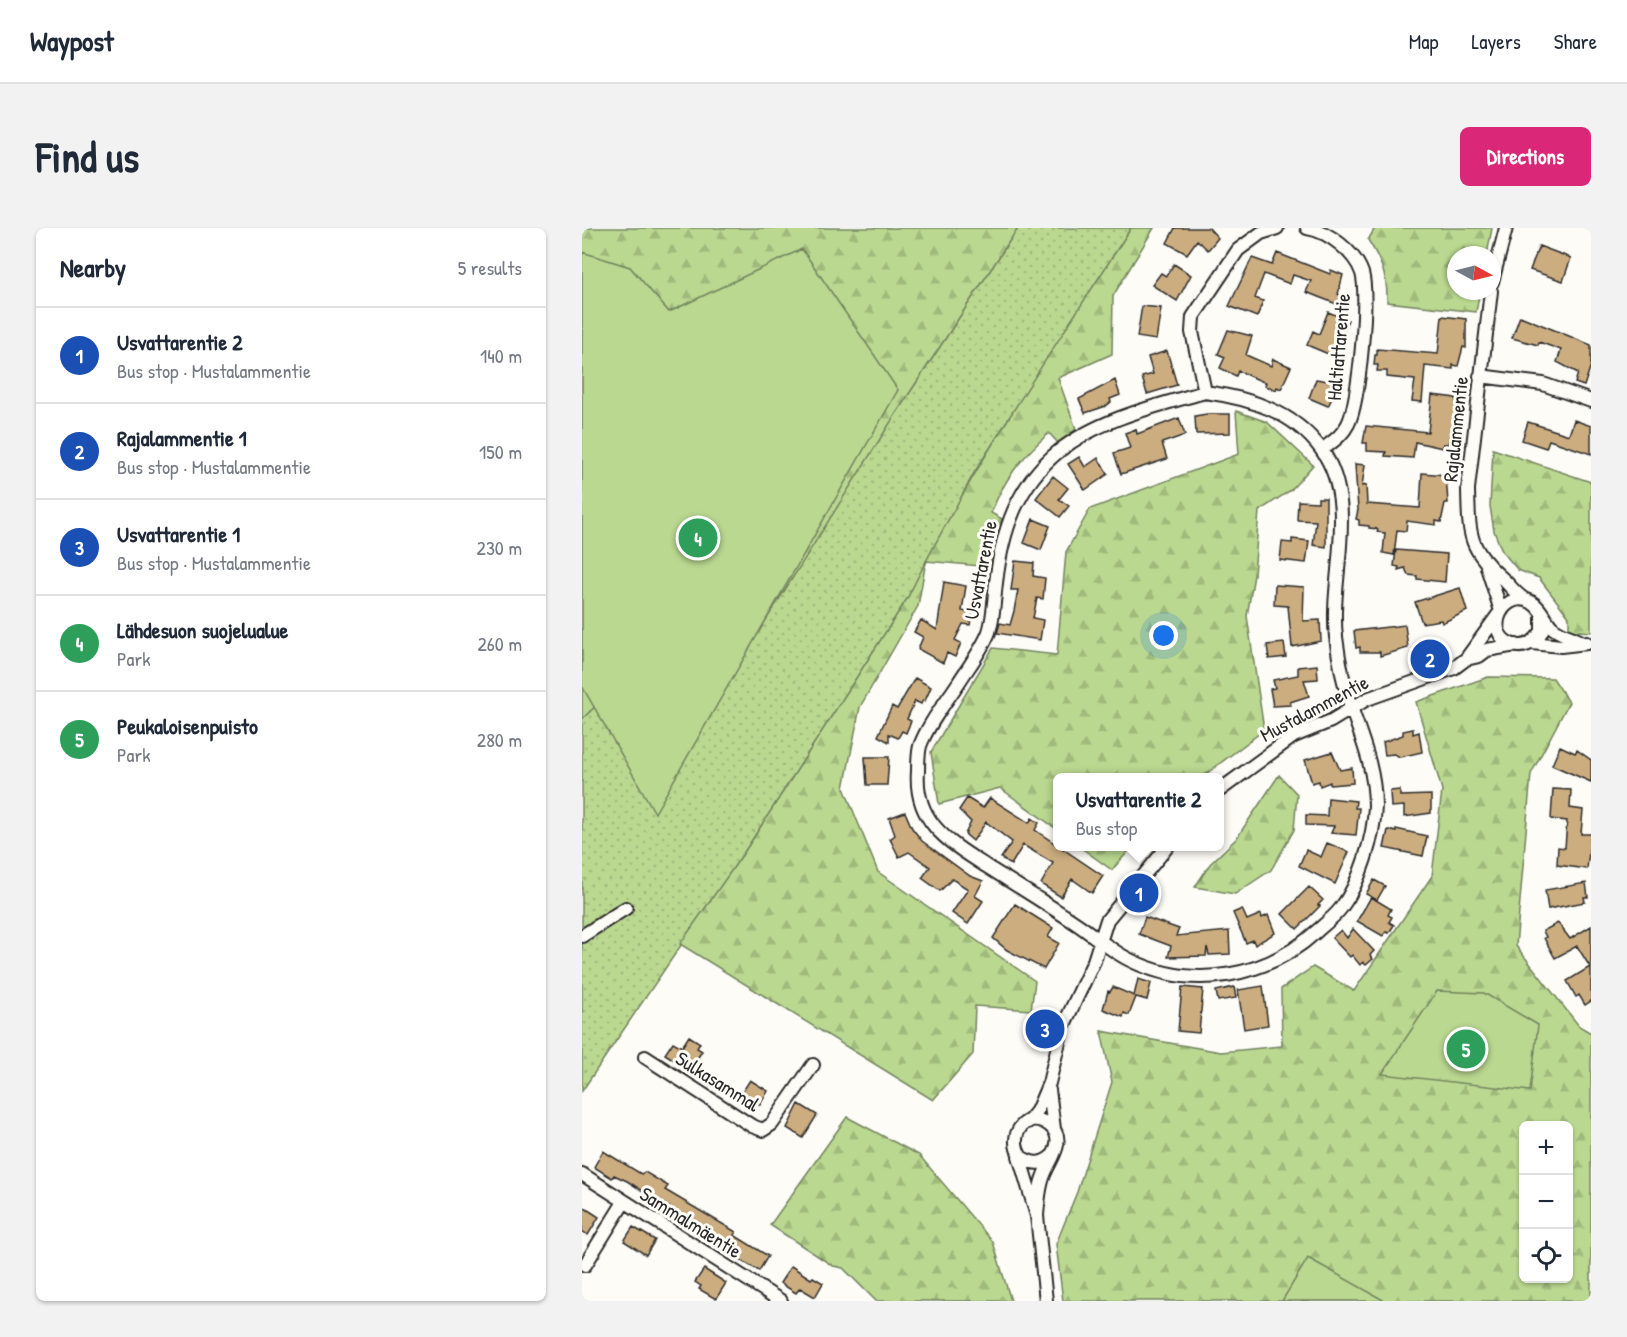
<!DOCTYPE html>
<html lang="en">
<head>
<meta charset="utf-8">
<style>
	body { margin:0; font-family:"Patrick Hand",sans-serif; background:#f2f2f3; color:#1f2937 }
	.controls { position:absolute; right:18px; bottom:18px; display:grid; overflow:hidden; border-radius:9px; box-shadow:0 2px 4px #0004 }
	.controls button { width:54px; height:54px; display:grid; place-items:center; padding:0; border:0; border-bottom:2px solid #e0e1e3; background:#fff; color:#1f2937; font:30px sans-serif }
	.compass { position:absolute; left:865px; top:18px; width:54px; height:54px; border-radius:50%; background:#fff; box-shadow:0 2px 4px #0004; rotate:97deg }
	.you { position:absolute; left:582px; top:408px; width:21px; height:21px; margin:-15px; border:4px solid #fff; border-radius:50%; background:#1a73e8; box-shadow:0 0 0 9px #1a73e833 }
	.badge { display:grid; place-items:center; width:39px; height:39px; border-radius:50%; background:#db2777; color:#fff; font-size:20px; font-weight:700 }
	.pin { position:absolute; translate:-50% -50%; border:3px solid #fff; box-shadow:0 2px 6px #0006 }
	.popup { position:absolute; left:471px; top:545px; width:171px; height:78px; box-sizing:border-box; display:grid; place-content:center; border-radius:9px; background:#fff; filter:drop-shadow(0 2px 4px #0005); font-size:20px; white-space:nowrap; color:#747a83 }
	.popup b { font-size:22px; color:#1f2937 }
	.popup::after { content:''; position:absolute; left:50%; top:100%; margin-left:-12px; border:12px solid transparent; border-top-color:#fff }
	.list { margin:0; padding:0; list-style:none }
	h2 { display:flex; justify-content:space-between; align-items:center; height:78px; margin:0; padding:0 24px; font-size:26px }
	h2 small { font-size:20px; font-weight:400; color:#747a83 }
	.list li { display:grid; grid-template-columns:39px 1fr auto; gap:18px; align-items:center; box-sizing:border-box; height:96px; padding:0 24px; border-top:2px solid #e0e1e3 }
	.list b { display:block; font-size:22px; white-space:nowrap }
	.list p { margin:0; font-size:20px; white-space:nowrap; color:#747a83 }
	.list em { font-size:20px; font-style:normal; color:#747a83 }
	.icon { flex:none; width:33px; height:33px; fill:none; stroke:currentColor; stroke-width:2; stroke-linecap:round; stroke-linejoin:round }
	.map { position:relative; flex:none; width:1009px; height:1073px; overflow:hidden; border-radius:9px }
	header { display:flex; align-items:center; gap:36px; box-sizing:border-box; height:84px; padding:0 30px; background:#fff; border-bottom:2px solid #e0e1e3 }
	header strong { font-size:28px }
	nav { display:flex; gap:33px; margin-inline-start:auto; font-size:21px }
	.intro { display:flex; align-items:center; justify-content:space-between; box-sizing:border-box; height:144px; padding:0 36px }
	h1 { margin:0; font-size:42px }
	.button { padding:15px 27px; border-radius:9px; background:#db2777; color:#fff; font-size:21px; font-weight:700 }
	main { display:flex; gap:36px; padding:0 36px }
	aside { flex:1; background:#fff; border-radius:9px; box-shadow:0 2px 4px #0004 }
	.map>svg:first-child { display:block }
	.grass { fill:url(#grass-dots); stroke:#72825e; stroke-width:1.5 }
	.forest { fill:url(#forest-firs); stroke:#72825e; stroke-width:1.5; fill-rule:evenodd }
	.park { fill:#bad890; stroke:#72825e; stroke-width:1.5 }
	.building { fill:#ccad80; stroke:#2b2b2b; stroke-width:1.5 }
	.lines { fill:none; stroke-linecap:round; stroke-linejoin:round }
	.minor-casing { stroke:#2b2b2b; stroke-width:16 }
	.minor { stroke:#fdfcf7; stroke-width:12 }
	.labels { text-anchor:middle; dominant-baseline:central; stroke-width:6; stroke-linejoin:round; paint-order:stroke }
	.street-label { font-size:20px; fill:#2b2b2b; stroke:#fdfcf7 }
</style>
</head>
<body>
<header>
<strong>Waypost</strong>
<nav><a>Map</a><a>Layers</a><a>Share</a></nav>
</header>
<div class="intro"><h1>Find us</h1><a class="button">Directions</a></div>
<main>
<aside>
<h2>Nearby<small>5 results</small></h2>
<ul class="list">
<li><span class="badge" style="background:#1a4fb4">1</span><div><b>Usvattarentie 2</b><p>Bus stop · Mustalammentie</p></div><em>140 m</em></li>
<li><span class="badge" style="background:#1a4fb4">2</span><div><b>Rajalammentie 1</b><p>Bus stop · Mustalammentie</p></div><em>150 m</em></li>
<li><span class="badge" style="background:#1a4fb4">3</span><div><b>Usvattarentie 1</b><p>Bus stop · Mustalammentie</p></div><em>230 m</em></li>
<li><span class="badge" style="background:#2e9e5b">4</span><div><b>Lähdesuon suojelualue</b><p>Park</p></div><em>260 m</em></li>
<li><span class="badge" style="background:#2e9e5b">5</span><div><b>Peukaloisenpuisto</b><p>Park</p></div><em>280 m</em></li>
</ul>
</aside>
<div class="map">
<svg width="1009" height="1073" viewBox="0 0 1009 1073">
	<defs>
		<pattern id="grass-dots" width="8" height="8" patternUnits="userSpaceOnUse" patternTransform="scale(1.5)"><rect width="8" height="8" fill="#bad890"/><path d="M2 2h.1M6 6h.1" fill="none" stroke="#a0ba7c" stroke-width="1.8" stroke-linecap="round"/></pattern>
		<pattern id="forest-firs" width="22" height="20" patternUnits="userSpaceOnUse" patternTransform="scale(1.5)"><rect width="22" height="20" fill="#bad890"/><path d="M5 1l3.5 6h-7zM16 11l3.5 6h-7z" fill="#a0ba7c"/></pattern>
	</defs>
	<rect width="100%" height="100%" fill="#fdfcf7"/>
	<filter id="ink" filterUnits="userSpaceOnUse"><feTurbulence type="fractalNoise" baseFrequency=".0167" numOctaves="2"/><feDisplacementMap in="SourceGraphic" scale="12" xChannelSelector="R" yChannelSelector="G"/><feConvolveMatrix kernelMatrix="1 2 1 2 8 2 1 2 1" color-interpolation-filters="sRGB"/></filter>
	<g filter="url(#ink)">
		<path class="grass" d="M 436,0 L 549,0 L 392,245 L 325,371 L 163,623 L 0,863 L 0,491 L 315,184 Z"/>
		<path class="forest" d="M 0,0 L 436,0 L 315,184 L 89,543 L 17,475 L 0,491 Z
			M 549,0 L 572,0 L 531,68 L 530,126 L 476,150 L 494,201 L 476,215 L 467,205 C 440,229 422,251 409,285 L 420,291 L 409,339 L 344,333 L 336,378 L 278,479 L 262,560 L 296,644 L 453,753 L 449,782 L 393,778 L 391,826 L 351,872 L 98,716 L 163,623 L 325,371 C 388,241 471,122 549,0 Z
			M 793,0 L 910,0 L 905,27 L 874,27 L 874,63 L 898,63 L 894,84 L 805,74 C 806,50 799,32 786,12 Z
			M 654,183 L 685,194 L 731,237 L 709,262 L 677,283 L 672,347 L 665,388 L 682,502 L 620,549 L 476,550 L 476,602 L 418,560 L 357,576 L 349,524 L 411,420 L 475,427 L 484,324 L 508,281 L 657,226 Z
			M 911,221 L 1009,254 L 1009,404 L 987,402 L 987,389 L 957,350 L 936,342 L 920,323 L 912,303 L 908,278 Z
			M 906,449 L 971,450 L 987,474 L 949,546 L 934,718 L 997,798 L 1009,805 L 1009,1073 L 481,1073 L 474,1016 L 495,964 L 530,854 L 519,803 L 639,824 L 700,818 L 699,761 L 731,739 L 772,763 L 850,648 L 860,562 L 834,474 ZM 942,898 L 987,898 L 987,1050 L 942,1050 Z
			M 697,547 L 715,566 L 712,602 L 689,642 L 653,666 L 613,659 L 628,636 L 654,611 Z
			M 498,619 L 550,619 L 530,642 Z
			M 265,889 L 337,927 L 411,1014 L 429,1073 L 294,1073 L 261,1040 L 251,1038 L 188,997 Z"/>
		<path class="park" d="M 220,21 L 316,162 L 73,585 L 0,458 L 0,24 L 48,39 L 87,84 Z
			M 855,763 L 902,765 L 956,797 L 948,863 L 800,846 Z
			M 726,1030 L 803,1073 L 700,1073 Z"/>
		<path class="building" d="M 593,0 L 627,0 L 636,10 L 626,22 L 615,12 L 605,26 L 585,15 Z
			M 957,18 L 989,30 L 981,53 L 948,42 Z
			M 695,25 L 748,46 L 749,42 L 761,47 L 756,66 L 760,68 L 757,77 L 724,64 L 729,53 L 711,47 L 708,56 L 682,46 L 673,70 L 681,73 L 675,89 L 647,78 L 670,30 L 690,37 Z
			M 592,36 L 609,47 L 595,73 L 570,57 L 579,45 L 584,48 Z
			M 560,78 L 579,80 L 574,112 L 555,109 Z
			M 746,84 L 766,92 L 751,128 L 725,117 L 731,103 L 737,106 Z
			M 860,88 L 884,91 L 884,120 L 881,119 L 876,138 L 871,137 L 871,141 L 843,138 L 840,174 L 830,173 L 833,152 L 805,149 L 805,143 L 795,143 L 796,137 L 792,137 L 793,127 L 795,127 L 795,121 L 856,126 Z
			M 938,88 L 1009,117 L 1009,137 L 1002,158 L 993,155 L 996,145 L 975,134 L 979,122 L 957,114 L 956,117 L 930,110 Z
			M 646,102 L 670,108 L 664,127 L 689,138 L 691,131 L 709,139 L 699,161 L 695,159 L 694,162 L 683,158 L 684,155 L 656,143 L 654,148 L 638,140 L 643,129 L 636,126 Z
			M 585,123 L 595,157 L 565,166 L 560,149 L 571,146 L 566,129 Z
			M 734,151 L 758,155 L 746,178 L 727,170 Z
			M 533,152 L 538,167 L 528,171 L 529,174 L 524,178 L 503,185 L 497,171 Z
			M 850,167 L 874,170 L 875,198 L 871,197 L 866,216 L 861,216 L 861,220 L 833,214 L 831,230 L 803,228 L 804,224 L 785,223 L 785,215 L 781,215 L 784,198 L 846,204 Z
			M 625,186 L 648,186 L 648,205 L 614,206 L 613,188 Z
			M 597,190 L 603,207 L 580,215 L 585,231 L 539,246 L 532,225 L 548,220 L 543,205 L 554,201 L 555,206 Z
			M 992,192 L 1009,198 L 1009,226 L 967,212 L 964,220 L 940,212 L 946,194 L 987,207 Z
			M 497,229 L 503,239 L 516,230 L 526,246 L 503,262 L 486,236 Z
			M 773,236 L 783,237 L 780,258 L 784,257 L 785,276 L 838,280 L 840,245 L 864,247 L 866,275 L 863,275 L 859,294 L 854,293 L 854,297 L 825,293 L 824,303 L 815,302 L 812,327 L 801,325 L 803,305 L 795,304 L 796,301 L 787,300 L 787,298 L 777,297 L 777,292 L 774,291 L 776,282 Z
			M 471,248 L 486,260 L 477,271 L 487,278 L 478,289 L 454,270 Z
			M 736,270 L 744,270 L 744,319 L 731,317 L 734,293 L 715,292 L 716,273 L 736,274 Z
			M 451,291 L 468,298 L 459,322 L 442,315 Z
			M 710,311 L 727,313 L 724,335 L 698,332 L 700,314 L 710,315 Z
			M 814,322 L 865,326 L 863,354 L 835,351 L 835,348 L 826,347 L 823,340 L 816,342 L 817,339 L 812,338 Z
			M 433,333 L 452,335 L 451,348 L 463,350 L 461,371 L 455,370 L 451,390 L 461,392 L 458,412 L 415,405 L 418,395 L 428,397 L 432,383 L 436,362 L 429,362 Z
			M 362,354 L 384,358 L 380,383 L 390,385 L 388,397 L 381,396 L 373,412 L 379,415 L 373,429 L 365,425 L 361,435 L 336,421 L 341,409 L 332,404 L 339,392 L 355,402 Z
			M 693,357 L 722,359 L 721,393 L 738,392 L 739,413 L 710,419 L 706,378 L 692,377 Z
			M 878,360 L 885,383 L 860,395 L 859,392 L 840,395 L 833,374 Z
			M 823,397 L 826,420 L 798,428 L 798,424 L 778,424 L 778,419 L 774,420 L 772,403 Z
			M 702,415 L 704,429 L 687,431 L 685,417 Z
			M 735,437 L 736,451 L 722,452 L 727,468 L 708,474 L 709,477 L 691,478 L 688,461 L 693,460 L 691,452 L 716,447 L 716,439 Z
			M 333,450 L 349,459 L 343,473 L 341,472 L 339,476 L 333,473 L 325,491 L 329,493 L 324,505 L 320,503 L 316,510 L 307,506 L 307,514 L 296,508 L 310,478 L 315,481 Z
			M 831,501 L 831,506 L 837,504 L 840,524 L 818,529 L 812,526 L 803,527 L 801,514 L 821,507 L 821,503 Z
			M 978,518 L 993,525 L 995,522 L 1009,532 L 1009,554 L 970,537 Z
			M 750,524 L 758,542 L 770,540 L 771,555 L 748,557 L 748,554 L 738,558 L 737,553 L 730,555 L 723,532 Z
			M 283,529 L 307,529 L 305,557 L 285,557 Z
			M 971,561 L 989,562 L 988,580 L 1001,582 L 999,606 L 1009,606 L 1005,641 L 975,637 L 976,619 L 983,620 L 985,593 L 969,591 Z
			M 818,562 L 818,568 L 849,567 L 849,585 L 822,589 L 822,578 L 809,579 L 808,563 Z
			M 385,570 L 401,580 L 408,570 L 447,595 L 450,590 L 457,595 L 453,602 L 521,648 L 510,665 L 490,651 L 479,669 L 459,656 L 471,635 L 441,617 L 429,637 L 419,630 L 430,614 L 404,594 L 391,613 L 383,606 L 389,594 L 377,582 Z
			M 746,570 L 774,573 L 773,580 L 777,580 L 774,607 L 749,605 L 752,598 L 724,597 L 724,587 L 745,588 Z
			M 323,584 L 330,600 L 340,613 L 388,648 L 401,653 L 393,668 L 401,673 L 386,696 L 370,685 L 386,661 L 370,651 L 358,663 L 340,650 L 348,639 L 327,624 L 317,629 L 308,611 L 313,607 L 307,590 Z
			M 814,601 L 845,608 L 841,628 L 802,620 L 806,602 L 814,604 Z
			M 745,615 L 767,624 L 753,656 L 717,638 L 724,622 L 739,629 Z
			M 792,652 L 803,658 L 795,672 L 784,666 Z
			M 1004,655 L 1006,669 L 1002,669 L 1003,674 L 966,681 L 963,662 Z
			M 727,659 L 741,672 L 736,677 L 738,678 L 715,701 L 700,686 Z
			M 789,669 L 809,681 L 806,687 L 810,689 L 807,694 L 812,697 L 807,705 L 804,704 L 801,708 L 775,693 Z
			M 433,676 L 471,700 L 466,709 L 477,715 L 462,741 L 425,722 L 411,710 Z
			M 660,681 L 665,692 L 679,686 L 680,690 L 686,687 L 693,705 L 673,717 L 671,712 L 664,715 L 651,685 Z
			M 563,689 L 597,701 L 594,708 L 647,703 L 648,726 L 627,727 L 625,719 L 624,728 L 586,729 L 589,718 L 557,706 Z
			M 976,695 L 988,711 L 1009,698 L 1009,773 L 1003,777 L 997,767 L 994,769 L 985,753 L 1008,739 L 995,718 L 973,730 L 962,710 L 964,709 L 961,703 Z
			M 771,701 L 792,723 L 788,727 L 791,731 L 784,737 L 781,734 L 778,737 L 770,727 L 768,729 L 750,710 L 759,702 L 765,710 Z
			M 556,751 L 569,755 L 565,772 L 554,769 L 547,787 L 542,785 L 541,789 L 521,781 L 526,763 L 528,764 L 531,759 L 552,768 Z
			M 681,758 L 686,797 L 662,801 L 656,762 Z
			M 600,759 L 621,761 L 617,805 L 596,803 Z
			M 652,759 L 654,770 L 636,773 L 634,763 Z
			M 107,808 L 118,815 L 115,820 L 120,823 L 108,842 L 83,826 L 91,814 L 100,819 Z
			M 168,852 L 186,863 L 178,877 L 159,866 Z
			M 217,876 L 235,887 L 221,910 L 205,900 Z
			M 21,923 L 59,946 L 63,944 L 86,958 L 83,962 L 154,1004 L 152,1007 L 186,1028 L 177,1043 L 132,1016 L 134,1014 L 85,984 L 88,980 L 45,953 L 32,947 L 30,950 L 12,939 Z
			M 0,978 L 17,989 L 6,1007 L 0,1003 Z
			M 51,999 L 73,1012 L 64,1027 L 42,1013 Z
			M 209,1038 L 229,1051 L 231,1049 L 241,1055 L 233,1069 L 218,1060 L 214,1065 L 198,1055 Z
			M 122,1041 L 144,1055 L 134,1071 L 117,1061 L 119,1058 L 113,1054 Z"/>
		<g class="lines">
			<g class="minor-casing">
				<path id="minor" d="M 725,0 C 746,3 773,24 780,45 C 787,68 777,175 766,196 C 760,208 750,214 740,222
					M 910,54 L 924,0
					M 909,63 L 886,261 C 887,307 886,321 922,352 C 929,359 934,366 942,371
					M 898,148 L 961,156 L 1009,173
					M 623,164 C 667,170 711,183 739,221 C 778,275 747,349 754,409 C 757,434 762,458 770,482 C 781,514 793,543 793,578 C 792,609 778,655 759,680 C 753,688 743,696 735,703 C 685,749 612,763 550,733 C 530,724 513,708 495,696 C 465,676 434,657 404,638 C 365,613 332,593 336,543 C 336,535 336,526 338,518 C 346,496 364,474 377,454 C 387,438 400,422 407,404 C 412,389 412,370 414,355 C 420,303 435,257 477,223 C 517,191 574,178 623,164 Z
					M 623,164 L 610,104 L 611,89 L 656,22 L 679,5 L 695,0
					M 905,339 L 919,383
					M 960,386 L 960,403 C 952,416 939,423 925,414 C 904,400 921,366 944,372 C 957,375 961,389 969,398 C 976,406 992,409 1001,415
					M 950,415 L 979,418 L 1005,415
					M 884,431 L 897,428 L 905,422 L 934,417
					M 638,562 L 712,508 L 749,493 L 785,471 L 872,440 L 884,431 L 916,387
					M 0,708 L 44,680
					M 63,829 L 170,898 L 181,902 L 190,896 L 231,837
					M 467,862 L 472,901
					M 446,894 L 455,883 L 467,855 L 480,801 L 512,733 L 525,692 L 586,618
					M 437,928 L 455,988 L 464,1073
					M 0,946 L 199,1073
					M 455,988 C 456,974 457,959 462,947 C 468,931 486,911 467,897 C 445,880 424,907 439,929 C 451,937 461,937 471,927
					M 3,1037 L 42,974"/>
			</g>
			<use href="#minor" class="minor"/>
		</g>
	</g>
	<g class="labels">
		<g class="street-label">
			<text transform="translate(756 119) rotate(-85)">Haltiattarentie</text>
			<text transform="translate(873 201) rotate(-84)">Rajalammentie</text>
			<text transform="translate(398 342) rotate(-79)">Usvattarentie</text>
			<text transform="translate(732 480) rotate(-28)">Mustalammentie</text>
			<text transform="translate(136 853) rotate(32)">Sulkasammal</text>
			<text transform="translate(109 994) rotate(32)">Sammalmäentie</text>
		</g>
	</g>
</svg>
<div class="controls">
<button>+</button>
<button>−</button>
<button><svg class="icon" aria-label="locate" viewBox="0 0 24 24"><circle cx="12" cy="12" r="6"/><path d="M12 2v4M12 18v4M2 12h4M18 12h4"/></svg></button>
</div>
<svg class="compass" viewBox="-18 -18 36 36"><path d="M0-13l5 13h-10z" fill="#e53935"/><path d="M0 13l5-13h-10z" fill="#747a83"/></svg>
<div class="you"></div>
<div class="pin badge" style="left:557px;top:665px;background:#1a4fb4">1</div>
<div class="popup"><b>Usvattarentie 2</b>Bus stop</div>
<div class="pin badge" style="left:848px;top:431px;background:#1a4fb4">2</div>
<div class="pin badge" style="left:463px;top:801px;background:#1a4fb4">3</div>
<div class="pin badge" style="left:116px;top:310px;background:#2e9e5b">4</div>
<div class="pin badge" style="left:884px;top:821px;background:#2e9e5b">5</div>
</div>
</main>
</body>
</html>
